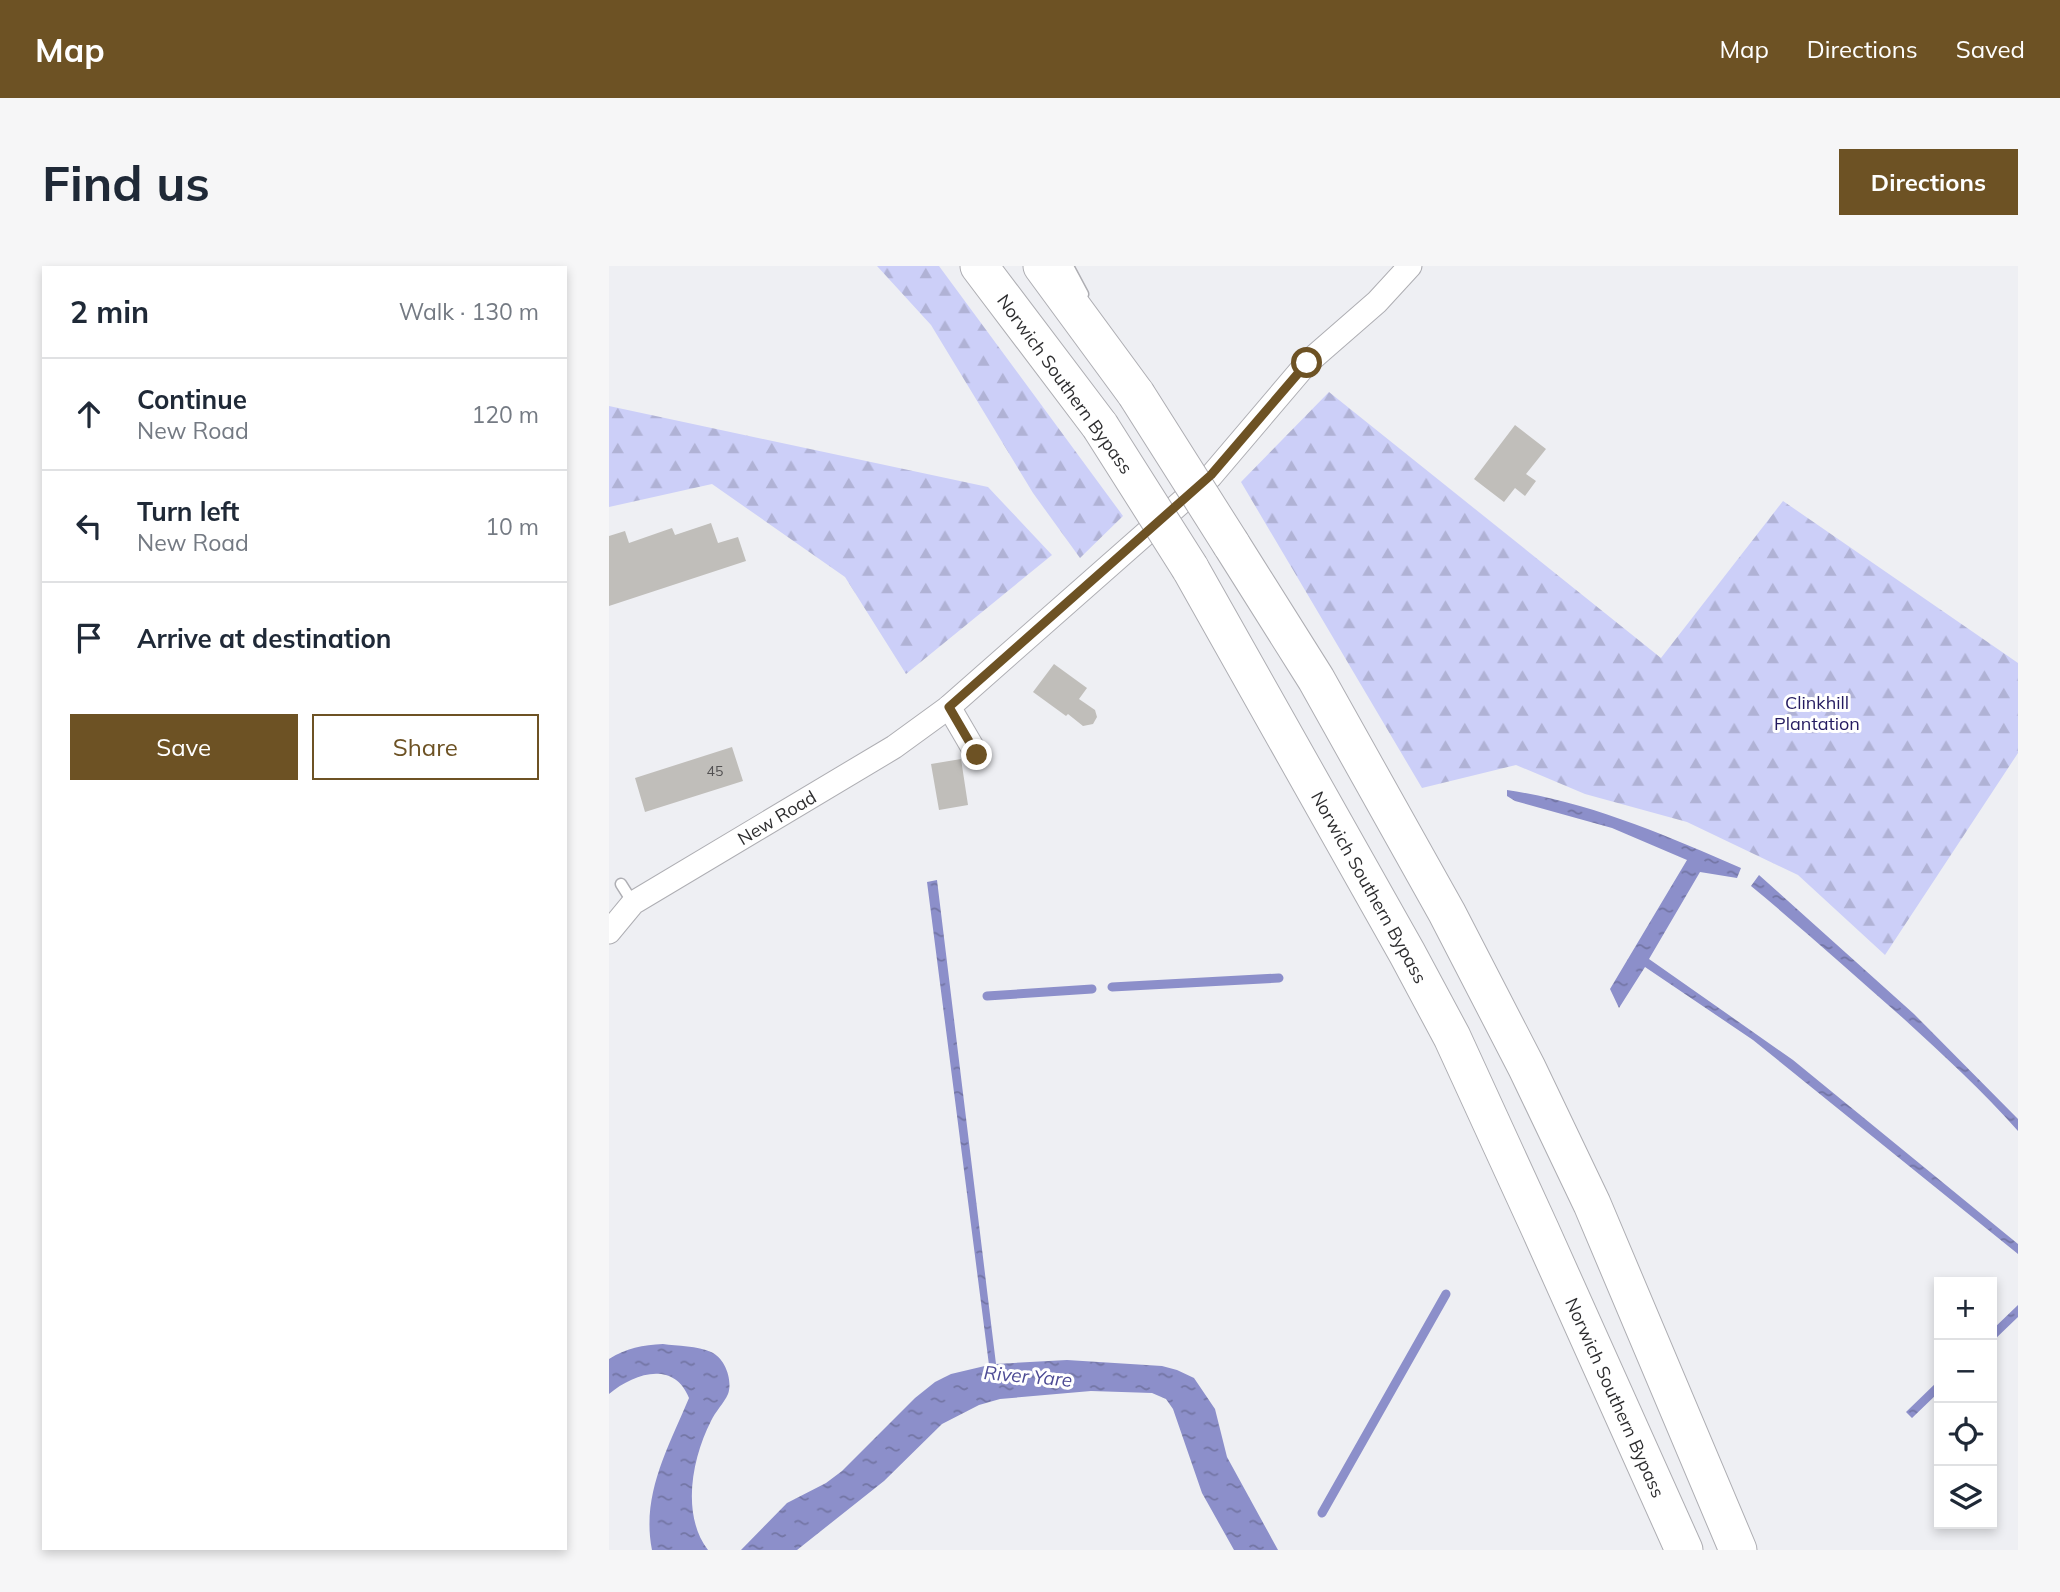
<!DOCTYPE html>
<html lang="en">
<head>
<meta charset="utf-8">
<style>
	body { margin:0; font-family:Mulish,sans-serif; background:#f6f6f7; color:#1f2937 }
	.controls { position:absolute; right:21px; bottom:21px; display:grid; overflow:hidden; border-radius:0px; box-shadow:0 4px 10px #0003 }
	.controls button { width:63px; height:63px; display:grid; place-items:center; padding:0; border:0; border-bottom:2px solid #e0e1e3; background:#fff; color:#1f2937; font:35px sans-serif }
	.stop { position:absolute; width:21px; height:21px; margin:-16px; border:5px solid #6d5224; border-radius:50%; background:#fff }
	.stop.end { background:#6d5224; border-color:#fff; box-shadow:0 2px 7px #0008 }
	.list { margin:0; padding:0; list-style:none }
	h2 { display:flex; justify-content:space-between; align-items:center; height:91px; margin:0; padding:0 28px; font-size:30px }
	h2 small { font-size:23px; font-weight:400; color:#747a83 }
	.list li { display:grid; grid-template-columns:46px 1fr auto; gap:21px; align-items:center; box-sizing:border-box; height:112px; padding:0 28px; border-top:2px solid #e0e1e3 }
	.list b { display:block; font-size:26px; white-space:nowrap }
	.list p { margin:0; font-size:23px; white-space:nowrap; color:#747a83 }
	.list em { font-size:23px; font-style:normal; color:#747a83 }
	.actions { display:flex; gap:14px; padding:21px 28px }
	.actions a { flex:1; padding:16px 0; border:2px solid #6d5224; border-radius:0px; text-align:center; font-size:24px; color:#6d5224 }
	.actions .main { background:#6d5224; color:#fff }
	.icon { flex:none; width:38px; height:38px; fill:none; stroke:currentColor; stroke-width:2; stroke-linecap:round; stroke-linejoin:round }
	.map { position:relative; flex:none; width:1409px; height:1284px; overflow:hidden; border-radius:0px }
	header { display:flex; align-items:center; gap:42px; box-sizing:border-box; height:98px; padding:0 35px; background:#6d5224; color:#fff }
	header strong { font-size:33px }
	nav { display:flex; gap:38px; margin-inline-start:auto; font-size:24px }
	.intro { display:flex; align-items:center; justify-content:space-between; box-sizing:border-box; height:168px; padding:0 42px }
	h1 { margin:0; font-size:49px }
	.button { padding:18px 32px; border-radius:0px; background:#6d5224; color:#fff; font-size:24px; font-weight:700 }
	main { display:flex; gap:42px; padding:0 42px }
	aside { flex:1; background:#fff; border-radius:0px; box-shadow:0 4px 10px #0003 }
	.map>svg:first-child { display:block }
	.forest { fill:url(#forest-firs) }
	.water { fill:url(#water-ripples) }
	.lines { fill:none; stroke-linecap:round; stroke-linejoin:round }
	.stream { stroke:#8c8fca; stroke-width:9 }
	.building { fill:#c0beba }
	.service-casing { stroke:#aeaeb3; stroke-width:13 }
	.minor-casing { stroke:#aeaeb3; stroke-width:25 }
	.trunk-casing { stroke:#aeaeb3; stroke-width:39 }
	.service { stroke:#fff; stroke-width:10 }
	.minor { stroke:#fff; stroke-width:23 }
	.trunk { stroke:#fff; stroke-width:37 }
	.trunk-bridge-casing { stroke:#aeaeb3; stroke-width:39; stroke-linecap:butt }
	.trunk-bridge { stroke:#fff; stroke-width:37 }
	.route { stroke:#6d5224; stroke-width:9 }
	.labels { text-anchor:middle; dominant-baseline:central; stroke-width:6; stroke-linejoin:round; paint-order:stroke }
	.number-label { font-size:14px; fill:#525152 }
	.street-label { font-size:18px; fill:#2d2d2f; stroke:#fff }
	.park-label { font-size:18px; fill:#241b60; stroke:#fff }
	.water-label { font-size:19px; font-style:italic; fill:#4d4b95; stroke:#fff }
</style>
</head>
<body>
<header>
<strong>Map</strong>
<nav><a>Map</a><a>Directions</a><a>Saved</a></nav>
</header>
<div class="intro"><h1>Find us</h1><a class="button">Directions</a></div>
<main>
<aside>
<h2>2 min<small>Walk · 130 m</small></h2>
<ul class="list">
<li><svg class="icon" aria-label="ahead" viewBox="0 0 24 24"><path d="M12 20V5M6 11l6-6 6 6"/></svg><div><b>Continue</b><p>New Road</p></div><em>120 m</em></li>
<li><svg class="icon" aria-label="left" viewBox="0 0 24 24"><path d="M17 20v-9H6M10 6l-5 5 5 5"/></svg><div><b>Turn left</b><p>New Road</p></div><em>10 m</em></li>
<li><svg class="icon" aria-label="arrive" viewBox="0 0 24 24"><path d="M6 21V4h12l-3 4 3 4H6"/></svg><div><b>Arrive at destination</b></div></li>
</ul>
<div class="actions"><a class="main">Save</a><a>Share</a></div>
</aside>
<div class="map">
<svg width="1409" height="1284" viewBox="0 0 1409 1284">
	<defs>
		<pattern id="forest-firs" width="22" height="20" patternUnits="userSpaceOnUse" patternTransform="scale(1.75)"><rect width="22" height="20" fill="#cccff8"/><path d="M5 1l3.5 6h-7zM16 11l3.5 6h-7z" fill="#b0b2d5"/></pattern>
		<pattern id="water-ripples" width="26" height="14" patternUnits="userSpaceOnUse" patternTransform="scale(1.75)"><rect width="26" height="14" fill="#8c8fca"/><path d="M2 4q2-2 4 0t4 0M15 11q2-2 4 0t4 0" fill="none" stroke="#7375a4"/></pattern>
	</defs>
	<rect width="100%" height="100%" fill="#eeeff3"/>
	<path class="forest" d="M 268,0 L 330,0 L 514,250 L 471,292 L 424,227 L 322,59 Z
		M 720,126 L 1052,392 L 1174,235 L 1409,397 L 1409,487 L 1276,689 L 1189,609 L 1078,556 L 976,528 L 907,499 L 813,522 L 632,216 Z
		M 0,140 L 379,221 L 443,289 L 297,408 L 236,311 L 103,218 L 0,241 Z"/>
	<path class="water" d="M 898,524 C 980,536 1056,569 1132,602 L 1128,612 L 1091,606 L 1040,693 L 1184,794 L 1409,978 L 1409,988 L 1144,774 L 1036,701 L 1010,742 L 1001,723 L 1078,594 L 1003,562 L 906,535 L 898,530 Z
		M 1150,609 L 1305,748 L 1409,853 L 1409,865 C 1374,825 1334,789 1295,753 C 1244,708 1194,663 1142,620 Z
		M 328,614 L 387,1098 L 458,1094 L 553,1100 L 568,1104 L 585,1112 L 606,1143 L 618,1191 L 669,1284 L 625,1284 L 593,1227 L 564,1143 L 557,1133 L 543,1127 L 482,1125 L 391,1133 L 370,1139 L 333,1158 L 275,1215 L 188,1284 L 132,1284 L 178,1237 L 217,1217 L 233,1205 L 306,1132 L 326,1116 L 342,1108 L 380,1099 L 318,616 Z
		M 1409,1039 L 1409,1051 L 1383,1076 L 1383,1064 Z
		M 54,1078 C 68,1080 89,1080 102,1086 C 116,1092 124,1114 119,1128 C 115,1137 106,1146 102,1155 C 83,1192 72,1249 99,1284 L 43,1284 C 32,1229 59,1182 80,1132 C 65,1094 25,1107 0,1128 L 0,1093 C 17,1082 34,1079 54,1078 Z
		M 1330,1114 L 1330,1126 L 1303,1152 L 1297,1146 Z"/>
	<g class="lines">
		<path class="stream" d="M 503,721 L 670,712
			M 378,730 L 483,723
			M 713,1247 L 837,1028"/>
	</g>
	<path class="building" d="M 906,159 L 937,183 L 917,208 L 927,215 L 916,230 L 906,222 L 895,236 L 865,213 Z
		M 102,257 L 109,277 L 129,271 L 137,295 L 0,340 L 0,270 L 16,265 L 20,277 L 63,262 L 66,269 Z
		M 445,398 L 478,422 L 470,433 L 486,444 L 488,451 L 484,458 L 474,460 L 459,448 L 457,450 L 424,426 Z
		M 123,481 L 134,515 L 36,546 L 26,512 Z
		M 352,493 L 359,539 L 330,544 L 322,498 Z"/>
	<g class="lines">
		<g class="service-casing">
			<path id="service" d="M 459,0 L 474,28
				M 12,618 L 24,637"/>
		</g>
		<g class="minor-casing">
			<g id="minor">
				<path d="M 340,441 L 368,489"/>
				<path id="s1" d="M 0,666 L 24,637 L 285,481 L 340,441 L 602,210 L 698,97 L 768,36 L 801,0"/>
			</g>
		</g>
		<g class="trunk-casing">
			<g id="trunk">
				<path d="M 370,0 L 491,160"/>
				<path d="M 433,0 L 527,128"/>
				<path d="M 622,278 L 707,413 L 838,647 L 918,802 L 983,938 L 1129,1284"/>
				<path id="s2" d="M 581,302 L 798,687 L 843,771 L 931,963 L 1075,1284"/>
			</g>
		</g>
		<use href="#service" class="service"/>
		<use href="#minor" class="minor"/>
		<use href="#trunk" class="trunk"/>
		<g class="trunk-bridge-casing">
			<path id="trunk-bridge" d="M 527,128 L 622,278
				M 491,160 L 581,302"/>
		</g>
		<use href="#trunk-bridge" class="trunk-bridge"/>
	</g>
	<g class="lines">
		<path class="route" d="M 368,489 L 340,441 L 602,209 L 698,97"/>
	</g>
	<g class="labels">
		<g class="number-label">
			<text x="106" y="505">45</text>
		</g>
		<g class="street-label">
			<text transform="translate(456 118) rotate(54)">Norwich Southern Bypass</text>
			<text stroke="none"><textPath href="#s1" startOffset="205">New Road</textPath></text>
			<text stroke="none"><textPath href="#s2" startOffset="366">Norwich Southern Bypass</textPath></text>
			<text stroke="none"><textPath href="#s2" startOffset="933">Norwich Southern Bypass</textPath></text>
		</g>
		<g class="park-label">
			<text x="1208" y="436">Clinkhill<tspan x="1208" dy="21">Plantation</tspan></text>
		</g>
		<g class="water-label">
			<text transform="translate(419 1110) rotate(5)">River Yare</text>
		</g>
	</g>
</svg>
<div class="controls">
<button>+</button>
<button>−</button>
<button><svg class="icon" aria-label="locate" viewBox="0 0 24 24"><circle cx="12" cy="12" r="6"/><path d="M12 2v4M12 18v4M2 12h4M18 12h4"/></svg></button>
<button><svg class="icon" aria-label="layers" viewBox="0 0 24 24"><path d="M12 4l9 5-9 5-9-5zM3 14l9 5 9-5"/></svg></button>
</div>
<div class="stop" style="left:698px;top:97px"></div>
<div class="stop end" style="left:368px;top:489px"></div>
</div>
</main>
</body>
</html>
